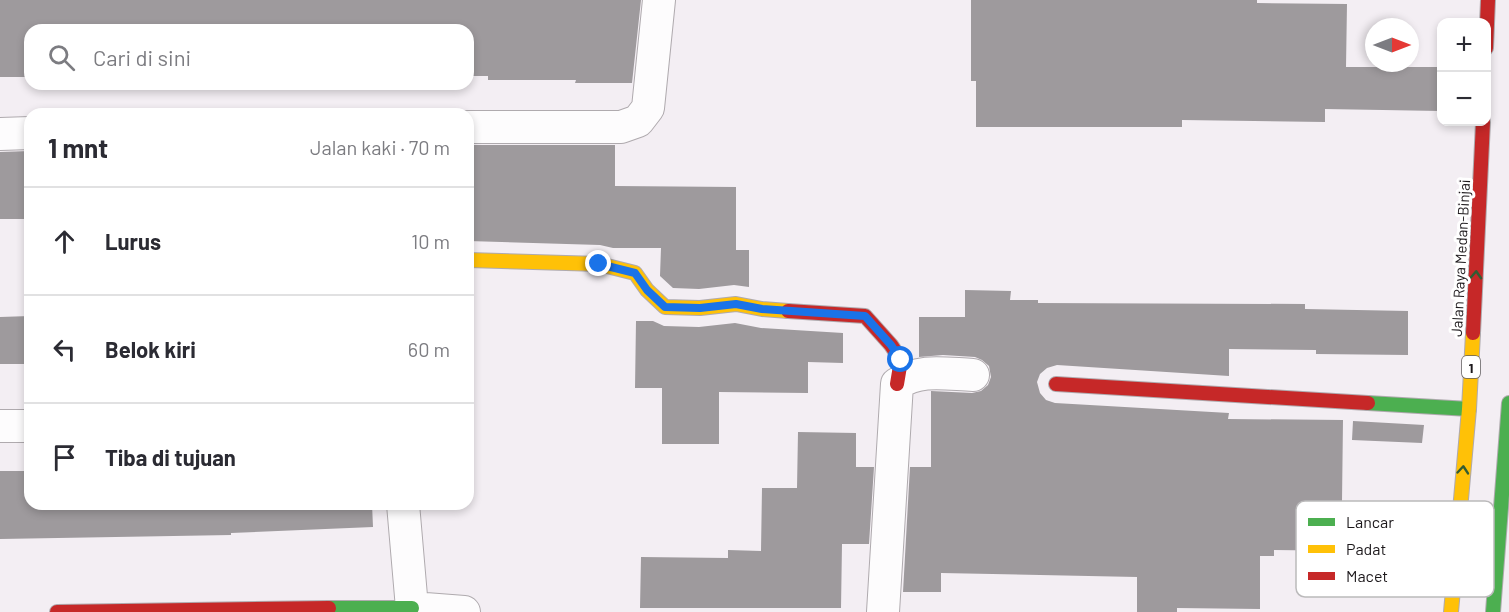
<!DOCTYPE html>
<html lang="id">
<head>
<meta charset="utf-8">
<style>
	body { margin:0; font-family:Barlow,sans-serif; background:#f2f2f3; color:#2b2b33 }
	.controls { position:absolute; right:18px; top:18px; display:grid; overflow:hidden; border-radius:12px; box-shadow:0 3px 9px #0003 }
	.controls button { width:54px; height:54px; display:grid; place-items:center; padding:0; border:0; border-bottom:2px solid #e1e1e2; background:#fff; color:#2b2b33; font:30px sans-serif }
	.compass { position:absolute; left:1365px; top:18px; width:54px; height:54px; border-radius:50%; background:#fff; box-shadow:0 3px 9px #0003; rotate:90deg }
	.stop { position:absolute; width:18px; height:18px; margin:-14px; border:4px solid #1a73e8; border-radius:50%; background:#fff }
	.stop.end { background:#1a73e8; border-color:#fff; box-shadow:0 2px 6px #0008 }
	.list { margin:0; padding:0; list-style:none }
	h2 { display:flex; justify-content:space-between; align-items:center; height:78px; margin:0; padding:0 24px; font-size:26px }
	h2 small { font-size:20px; font-weight:400; color:#7c7c81 }
	.list li { display:grid; grid-template-columns:39px 1fr auto; gap:18px; align-items:center; box-sizing:border-box; height:108px; padding:0 24px; border-top:2px solid #e1e1e2 }
	.list b { display:block; font-size:22px; white-space:nowrap }
	.list em { font-size:20px; font-style:normal; color:#7c7c81 }
	.icon { flex:none; width:33px; height:33px; fill:none; stroke:currentColor; stroke-width:2; stroke-linecap:round; stroke-linejoin:round }
	.map { position:relative; flex:none; width:1509px; height:612px; overflow:hidden }
	.search { position:absolute; background:#fff; box-shadow:0 3px 9px #0003; left:24px; top:24px; width:450px; height:66px; display:flex; align-items:center; gap:15px; box-sizing:border-box; padding:0 21px; border-radius:18px; color:#7c7c81; font-size:22px }
	.panel { position:absolute; background:#fff; box-shadow:0 3px 9px #0003; left:24px; top:108px; width:450px; height:402px; border-radius:18px }
	.map>svg:first-child { display:block }
	.building { fill:#9e9a9d }
	.lines { fill:none; stroke-linecap:round; stroke-linejoin:round }
	.street-casing { stroke:#afaaae; stroke-width:34 }
	.fast-casing { stroke:#afaaae; stroke-width:16 }
	.slow-casing { stroke:#afaaae; stroke-width:16 }
	.jam-casing { stroke:#afaaae; stroke-width:16 }
	.street { stroke:#fdfcfd; stroke-width:32 }
	.fast { stroke:#4caf50; stroke-width:14 }
	.slow { stroke:#ffc107; stroke-width:14 }
	.jam { stroke:#c62828; stroke-width:14 }
	.oneway { stroke:#325c33 }
	.route { stroke:#1a73e8; stroke-width:8 }
	.labels { text-anchor:middle; dominant-baseline:central; stroke-width:6; stroke-linejoin:round; paint-order:stroke }
	.shield { fill:#fff; stroke:#605d5f; stroke-width:1.5 }
	.shield-label { font-size:14px; font-weight:bold; fill:#1c181b }
	.street-label { font-size:15px; fill:#1c181b; stroke:#fff }
	.key { fill:#fff; stroke:#bbbabb; stroke-width:1.5 }
	.key-label { font-size:16px; fill:#1c181b }
</style>
</head>
<body>
<div class="map">
<svg width="1509" height="612" viewBox="0 0 1509 612">
	<rect width="100%" height="100%" fill="#f3eef3"/>
	<path class="building" d="M 0,0 L 641,0 L 632,83 L 575,83 L 576,80 L 488,80 L 488,76 L 468,76 L 468,30 L 30,30 L 30,77 L 0,77 Z
		M 971,0 L 1257,0 L 1257,3 L 1347,4 L 1346,67 L 1440,67 L 1440,111 L 1325,109 L 1325,122 L 1182,120 L 1182,127 L 976,127 L 976,81 L 971,81 Z
		M 468,145 L 615,145 L 615,186 L 736,187 L 736,250 L 749,250 L 749,287 L 734,285 L 699,289 L 673,288 L 660,276 L 661,248 L 613,248 L 600,245 L 468,241 Z
		M 30,151 L 30,219 L 0,219 L 0,152 Z
		M 965,290 L 1011,291 L 1010,300 L 1038,300 L 1038,303 L 1305,304 L 1305,309 L 1408,311 L 1408,355 L 1316,354 L 1316,350 L 1229,349 L 1229,376 L 1057,365 L 1047,368 L 1040,374 L 1037,382 L 1040,393 L 1046,400 L 1055,403 L 1229,413 L 1228,419 L 1343,420 L 1342,501 L 1355,501 L 1354,551 L 1274,550 L 1274,556 L 1260,556 L 1260,609 L 1177,608 L 1177,612 L 1137,612 L 1137,577 L 941,573 L 941,592 L 903,592 L 910,467 L 931,467 L 931,391 L 972,393 L 981,391 L 988,385 L 991,377 L 989,366 L 982,360 L 975,357 L 943,355 L 919,357 L 919,317 L 965,317 Z
		M 30,316 L 30,364 L 0,364 L 0,317 Z
		M 636,321 L 653,321 L 664,326 L 699,327 L 735,323 L 761,328 L 843,333 L 843,363 L 808,362 L 808,393 L 719,392 L 719,444 L 662,444 L 662,388 L 635,388 Z
		M 1353,421 L 1424,425 L 1422,443 L 1352,440 Z
		M 798,432 L 856,433 L 856,467 L 874,467 L 869,544 L 842,544 L 841,608 L 640,608 L 641,557 L 728,558 L 728,550 L 761,551 L 762,488 L 797,488 Z
		M 0,471 L 30,471 L 30,504 L 372,504 L 373,527 L 231,533 L 231,535 L 0,539 Z"/>
	<g class="lines">
		<g class="street-casing">
			<path id="street" d="M 468,127 L 621,127 L 638,121 L 648,108 L 659,0
				M 0,134 L 30,133
				M 0,426 L 30,426
				M 403,504 L 412,608 L 464,612
				M 883,612 L 897,384 C 920,368 946,374 973,375"/>
		</g>
		<g class="fast-casing">
			<path id="fast" d="M 1368,403 L 1469,409
				M 329,608 L 412,608
				M 1493,612 L 1509,403"/>
		</g>
		<g class="slow-casing">
			<path id="slow" d="M 468,260 L 599,264 L 635,273 L 647,290 L 665,307 L 700,308 L 736,304 L 762,309 L 788,311
				M 1451,612 L 1469,409 L 1473,333"/>
		</g>
		<g class="jam-casing">
			<path id="jam" d="M 1486,48 L 1488,0
				M 788,311 L 865,316 L 891,345 L 901,360 L 897,384
				M 1473,333 L 1483,122
				M 1056,384 L 1368,403
				M 57,612 L 329,608"/>
		</g>
		<use href="#street" class="street"/>
		<use href="#fast" class="fast"/>
		<use href="#slow" class="slow"/>
		<use href="#jam" class="jam"/>
	</g>
	<defs><path id="oneway-chevron" d="M-2-3.5L2.5 0L-2 3.5" fill="none" stroke-width="1.6" stroke-linecap="round" stroke-linejoin="round" transform="scale(1.5)"/></defs>
	<g class="oneway">
		<use href="#oneway-chevron" transform="translate(1476 275) rotate(-87)"/>
		<use href="#oneway-chevron" transform="translate(1463 470) rotate(-85)"/>
	</g>
	<g class="lines">
		<path class="route" d="M 599,264 L 635,273 L 647,290 L 665,307 L 700,308 L 736,304 L 762,309 L 865,316 L 891,345 L 901,360"/>
	</g>
	<g class="labels">
		<rect class="shield" x="1462" y="356" width="18" height="22" rx="4.5"/>
		<g class="shield-label">
			<text x="1471" y="367">1</text>
		</g>
		<g class="street-label">
			<text transform="translate(1460 258) rotate(-87)">Jalan Raya Medan-Binjai</text>
		</g>
	</g>
	<rect x="1296" y="501" width="198" height="96" rx="9" class="key"/>
	<rect x="1308" y="518" width="27" height="8" fill="#4caf50"/>
	<rect x="1308" y="545" width="27" height="8" fill="#ffc107"/>
	<rect x="1308" y="572" width="27" height="8" fill="#c62828"/>
	<g class="key-label">
		<text x="1346" y="528">Lancar</text>
		<text x="1346" y="555">Padat</text>
		<text x="1346" y="582">Macet</text>
	</g>
</svg>
<div class="controls">
<button>+</button>
<button>−</button>
</div>
<svg class="compass" viewBox="-18 -18 36 36"><path d="M0-13l5 13h-10z" fill="#e53935"/><path d="M0 13l5-13h-10z" fill="#7c7c81"/></svg>
<div class="stop" style="left:901px;top:360px"></div>
<div class="stop end" style="left:599px;top:264px"></div>
<div class="search"><svg class="icon" aria-label="search" viewBox="0 0 24 24"><circle cx="10" cy="10" r="6"/><path d="M15 15l6 6"/></svg>Cari di sini</div>
<section class="panel">
<h2>1 mnt<small>Jalan kaki · 70 m</small></h2>
<ul class="list">
<li><svg class="icon" aria-label="ahead" viewBox="0 0 24 24"><path d="M12 20V5M6 11l6-6 6 6"/></svg><div><b>Lurus</b></div><em>10 m</em></li>
<li><svg class="icon" aria-label="left" viewBox="0 0 24 24"><path d="M17 20v-9H6M10 6l-5 5 5 5"/></svg><div><b>Belok kiri</b></div><em>60 m</em></li>
<li><svg class="icon" aria-label="arrive" viewBox="0 0 24 24"><path d="M6 21V4h12l-3 4 3 4H6"/></svg><div><b>Tiba di tujuan</b></div></li>
</ul>
</section>
</div>
</body>
</html>
